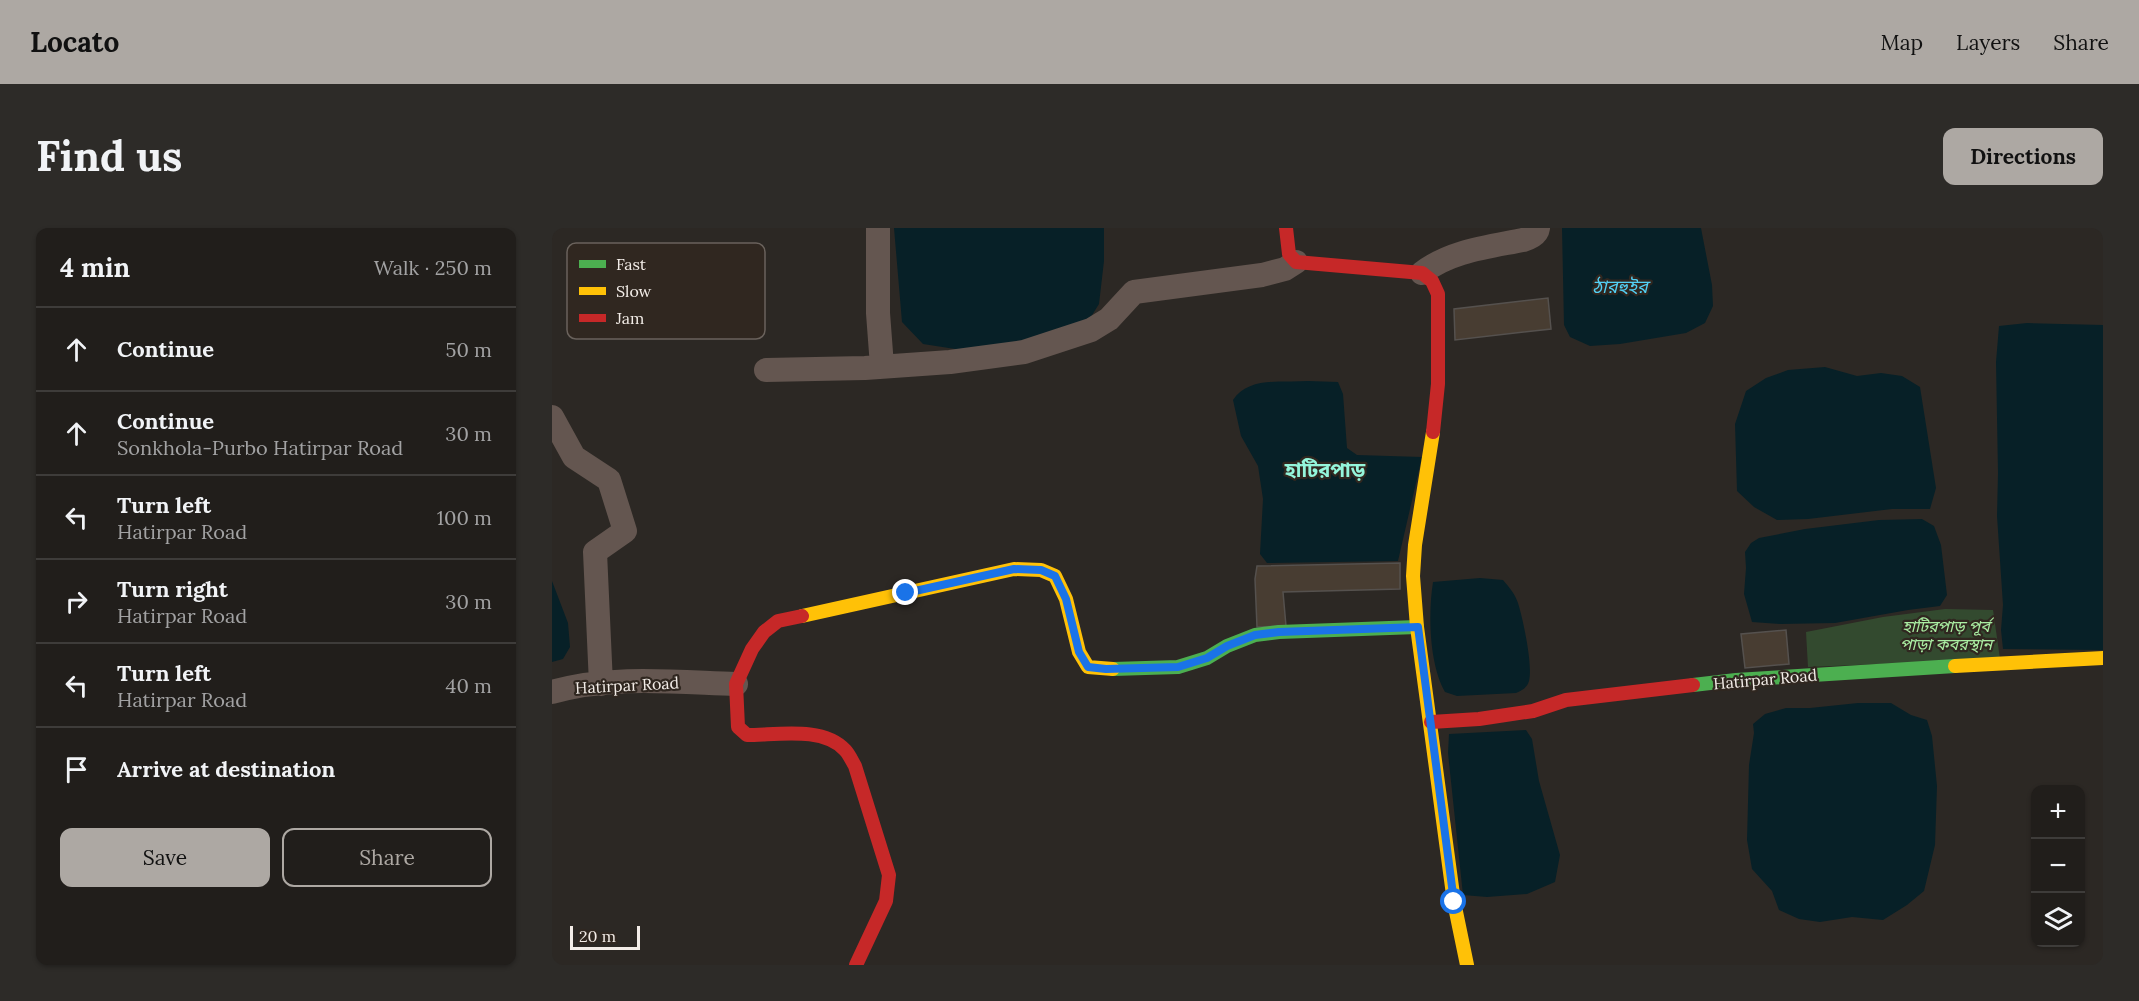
<!DOCTYPE html>
<html lang="en">
<head>
<meta charset="utf-8">
<style>
	body { margin:0; font-family:Lora,"Noto Sans Bengali",serif; background:#2d2b28; color:#f1f3f6 }
	.controls { position:absolute; right:18px; bottom:18px; display:grid; overflow:hidden; border-radius:12px; box-shadow:0 2px 4px #0004 }
	.controls button { width:54px; height:54px; display:grid; place-items:center; padding:0; border:0; border-bottom:2px solid #3e3c3a; background:#211e1b; color:#f1f3f6; font:30px sans-serif }
	.scale { position:absolute; left:18px; bottom:15px; width:70px; box-sizing:border-box; padding-left:6px; border:3px solid #f3ede8; border-top:0; font-size:16px; line-height:21px; white-space:nowrap; color:#f3ede8; -webkit-text-stroke:4px #302720; paint-order:stroke }
	.stop { position:absolute; width:18px; height:18px; margin:-14px; border:4px solid #1a73e8; border-radius:50%; background:#fff }
	.stop.end { background:#1a73e8; border-color:#fff; box-shadow:0 2px 6px #0008 }
	.list { margin:0; padding:0; list-style:none }
	h2 { display:flex; justify-content:space-between; align-items:center; height:78px; margin:0; padding:0 24px; font-size:26px }
	h2 small { font-size:20px; font-weight:400; color:#a2a2a3 }
	.list li { display:grid; grid-template-columns:39px 1fr auto; gap:18px; align-items:center; box-sizing:border-box; height:84px; padding:0 24px; border-top:2px solid #3e3c3a }
	.list b { display:block; font-size:22px; white-space:nowrap }
	.list p { margin:0; font-size:20px; white-space:nowrap; color:#a2a2a3 }
	.list em { font-size:20px; font-style:normal; color:#a2a2a3 }
	.actions { display:flex; gap:12px; padding:18px 24px }
	.actions a { flex:1; padding:14px 0; border:2px solid #ada8a3; border-radius:12px; text-align:center; font-size:21px; color:#ada8a3 }
	.actions .main { background:#ada8a3; color:#111 }
	.icon { flex:none; width:33px; height:33px; fill:none; stroke:currentColor; stroke-width:2; stroke-linecap:round; stroke-linejoin:round }
	.map { position:relative; flex:none; width:1551px; height:737px; overflow:hidden; border-radius:12px }
	header { display:flex; align-items:center; gap:36px; box-sizing:border-box; height:84px; padding:0 30px; background:#ada8a3; color:#111 }
	header strong { font-size:28px }
	nav { display:flex; gap:33px; margin-inline-start:auto; font-size:21px }
	.intro { display:flex; align-items:center; justify-content:space-between; box-sizing:border-box; height:144px; padding:0 36px }
	h1 { margin:0; font-size:42px }
	.button { padding:15px 27px; border-radius:12px; background:#ada8a3; color:#111; font-size:21px; font-weight:700 }
	main { display:flex; gap:36px; padding:0 36px }
	aside { flex:1; background:#211e1b; border-radius:12px; box-shadow:0 2px 4px #0004 }
	.map>svg:first-child { display:block }
	.green { fill:#334a2f }
	.water { fill:#072027 }
	.building { fill:#483d32; stroke:#55514e; stroke-width:1.5 }
	.lines { fill:none; stroke-linecap:round; stroke-linejoin:round }
	.street { stroke:#645650; stroke-width:24 }
	.fast { stroke:#4caf50; stroke-width:14 }
	.slow { stroke:#ffc107; stroke-width:14 }
	.jam { stroke:#c62828; stroke-width:14 }
	.route { stroke:#1a73e8; stroke-width:8 }
	.labels { text-anchor:middle; dominant-baseline:central; stroke-width:4.5; stroke-linejoin:round; paint-order:stroke }
	.park-label { font-size:16px; font-style:italic; fill:#aaeda2; stroke:#302720 }
	.street-label { font-size:16px; fill:#f3ede8; stroke:#302720 }
	.water-label { font-size:18px; font-style:italic; fill:#53d1f5; stroke:#302720 }
	.quarter-label { font-size:20px; font-weight:bold; fill:#94f5db; stroke:#302720 }
	.key { fill:#302720; stroke:#6a625c; stroke-width:1.5 }
	.key-label { font-size:16px; fill:#f3ede8 }
</style>
</head>
<body>
<header>
<strong>Locato</strong>
<nav><a>Map</a><a>Layers</a><a>Share</a></nav>
</header>
<div class="intro"><h1>Find us</h1><a class="button">Directions</a></div>
<main>
<aside>
<h2>4 min<small>Walk · 250 m</small></h2>
<ul class="list">
<li><svg class="icon" aria-label="ahead" viewBox="0 0 24 24"><path d="M12 20V5M6 11l6-6 6 6"/></svg><div><b>Continue</b></div><em>50 m</em></li>
<li><svg class="icon" aria-label="ahead" viewBox="0 0 24 24"><path d="M12 20V5M6 11l6-6 6 6"/></svg><div><b>Continue</b><p>Sonkhola-Purbo Hatirpar Road</p></div><em>30 m</em></li>
<li><svg class="icon" aria-label="left" viewBox="0 0 24 24"><path d="M17 20v-9H6M10 6l-5 5 5 5"/></svg><div><b>Turn left</b><p>Hatirpar Road</p></div><em>100 m</em></li>
<li><svg class="icon" aria-label="right" viewBox="0 0 24 24"><path d="M7 20v-9h11M14 6l5 5-5 5"/></svg><div><b>Turn right</b><p>Hatirpar Road</p></div><em>30 m</em></li>
<li><svg class="icon" aria-label="left" viewBox="0 0 24 24"><path d="M17 20v-9H6M10 6l-5 5 5 5"/></svg><div><b>Turn left</b><p>Hatirpar Road</p></div><em>40 m</em></li>
<li><svg class="icon" aria-label="arrive" viewBox="0 0 24 24"><path d="M6 21V4h12l-3 4 3 4H6"/></svg><div><b>Arrive at destination</b></div></li>
</ul>
<div class="actions"><a class="main">Save</a><a>Share</a></div>
</aside>
<div class="map">
<svg width="1551" height="737" viewBox="0 0 1551 737">
	<rect width="100%" height="100%" fill="#2c2824"/>
	<path class="green" d="M 1393,381 L 1441,382 L 1448,431 L 1256,439 L 1254,404 L 1331,389 Z"/>
	<path class="water" d="M 342,0 L 552,0 L 552,33 L 547,76 L 537,92 L 507,106 L 416,123 L 371,116 L 350,94 Z
		M 1010,0 L 1149,0 L 1160,57 L 1161,78 L 1153,95 L 1134,105 L 1068,116 L 1038,118 L 1018,109 L 1012,97 Z
		M 1475,95 L 1551,97 L 1551,422 L 1451,421 L 1449,402 L 1451,377 L 1445,288 L 1446,245 L 1444,134 L 1447,98 Z
		M 1273,139 L 1305,148 L 1329,145 L 1350,148 L 1368,159 L 1384,260 L 1378,281 L 1340,281 L 1256,291 L 1225,292 L 1202,279 L 1185,263 L 1183,196 L 1194,163 L 1214,150 L 1236,142 Z
		M 756,153 L 786,154 L 791,166 L 795,220 L 805,227 L 870,229 L 846,333 L 715,335 L 708,326 L 711,271 L 706,238 L 689,208 L 681,172 C 697,148 730,155 756,153 Z
		M 1370,291 L 1382,298 L 1389,317 L 1395,367 L 1388,378 L 1356,382 L 1283,395 L 1228,396 L 1200,394 L 1192,366 L 1194,340 L 1193,324 L 1199,315 L 1207,310 L 1253,301 L 1327,292 Z
		M 928,350 L 951,352 C 957,359 963,366 966,375 C 971,391 981,437 977,453 C 975,460 970,462 964,465 L 905,468 L 893,464 C 877,436 876,385 881,354 Z
		M 0,353 L 16,395 L 18,419 L 11,431 L 0,434 Z
		M 1306,475 L 1339,475 L 1359,487 L 1375,492 L 1380,508 L 1385,558 L 1383,617 L 1372,663 L 1355,677 L 1331,692 L 1300,689 L 1268,694 L 1247,691 L 1227,682 L 1220,663 L 1200,641 L 1195,612 L 1197,537 L 1202,505 L 1201,496 L 1213,486 L 1234,480 L 1258,480 Z
		M 974,502 L 980,511 L 987,553 L 1008,627 L 1003,654 L 975,666 L 935,669 L 911,667 L 896,525 L 897,506 Z"/>
	<path class="building" d="M 996,70 L 999,101 L 903,112 L 902,81 Z
		M 848,335 L 848,361 L 731,364 L 734,398 L 705,399 L 703,351 L 705,338 Z
		M 1234,402 L 1237,436 L 1193,440 L 1189,406 Z"/>
	<g class="lines">
		<path class="street" d="M 326,0 L 326,85 L 330,138
			M 870,45 C 898,23 936,19 971,12 C 977,10 985,7 986,0
			M 214,142 L 313,140 L 398,134 L 472,124 L 539,102 L 557,91 L 582,64 L 710,47 L 733,41 L 744,34
			M 0,189 L 22,229 L 57,252 L 73,303 L 43,324 L 49,456
			M 0,464 C 59,447 123,454 184,456"/>
		<path class="fast" d="M 561,441 L 626,439 L 655,430 L 675,418 L 703,407 L 727,404 L 865,399
			M 1141,457 L 1184,452 L 1403,438"/>
		<path class="slow" d="M 881,204 L 863,317 L 861,348 L 865,399 L 902,674 L 915,737
			M 250,388 L 462,341 L 489,342 L 503,348 L 514,371 L 527,424 L 536,439 L 561,441
			M 1403,438 L 1551,430"/>
		<path class="jam" d="M 734,0 L 737,26 L 744,34 L 870,45 L 880,53 L 886,66 L 886,156 L 881,204
			M 250,388 L 226,393 L 212,404 L 200,421 L 184,456 L 186,499 L 195,507 C 225,507 271,498 293,522 C 297,526 300,533 303,538 L 337,647 L 334,673 L 304,737
			M 879,494 L 927,491 L 981,483 L 1014,472 L 1141,457"/>
	</g>
	<g class="lines">
		<path class="route" d="M 354,365 L 462,341 L 489,342 L 503,348 L 514,371 L 527,424 L 536,439 L 554,441 L 626,439 L 655,430 L 675,418 L 703,407 L 727,404 L 866,399 L 902,674"/>
	</g>
	<g class="labels">
		<g class="park-label">
			<text x="1394" y="398">হাটিরপাড় পূর্ব<tspan x="1394" dy="18">পাড়া কবরস্থান</tspan></text>
		</g>
		<g class="street-label">
			<text transform="translate(1213 451) rotate(-5)">Hatirpar Road</text>
			<text transform="translate(75 457) rotate(-3)">Hatirpar Road</text>
		</g>
		<g class="water-label">
			<text x="1068" y="58">ঠারহুইর</text>
		</g>
		<g class="quarter-label">
			<text x="773" y="241">হাটিরপাড়</text>
		</g>
	</g>
	<rect x="15" y="15" width="198" height="96" rx="9" class="key"/>
	<rect x="27" y="32" width="27" height="8" fill="#4caf50"/>
	<rect x="27" y="59" width="27" height="8" fill="#ffc107"/>
	<rect x="27" y="86" width="27" height="8" fill="#c62828"/>
	<g class="key-label">
		<text x="64" y="42">Fast</text>
		<text x="64" y="69">Slow</text>
		<text x="64" y="96">Jam</text>
	</g>
</svg>
<div class="controls">
<button>+</button>
<button>−</button>
<button><svg class="icon" aria-label="layers" viewBox="0 0 24 24"><path d="M12 4l9 5-9 5-9-5zM3 14l9 5 9-5"/></svg></button>
</div>
<div class="scale">20 m</div>
<div class="stop" style="left:902px;top:674px"></div>
<div class="stop end" style="left:354px;top:365px"></div>
</div>
</main>
</body>
</html>
